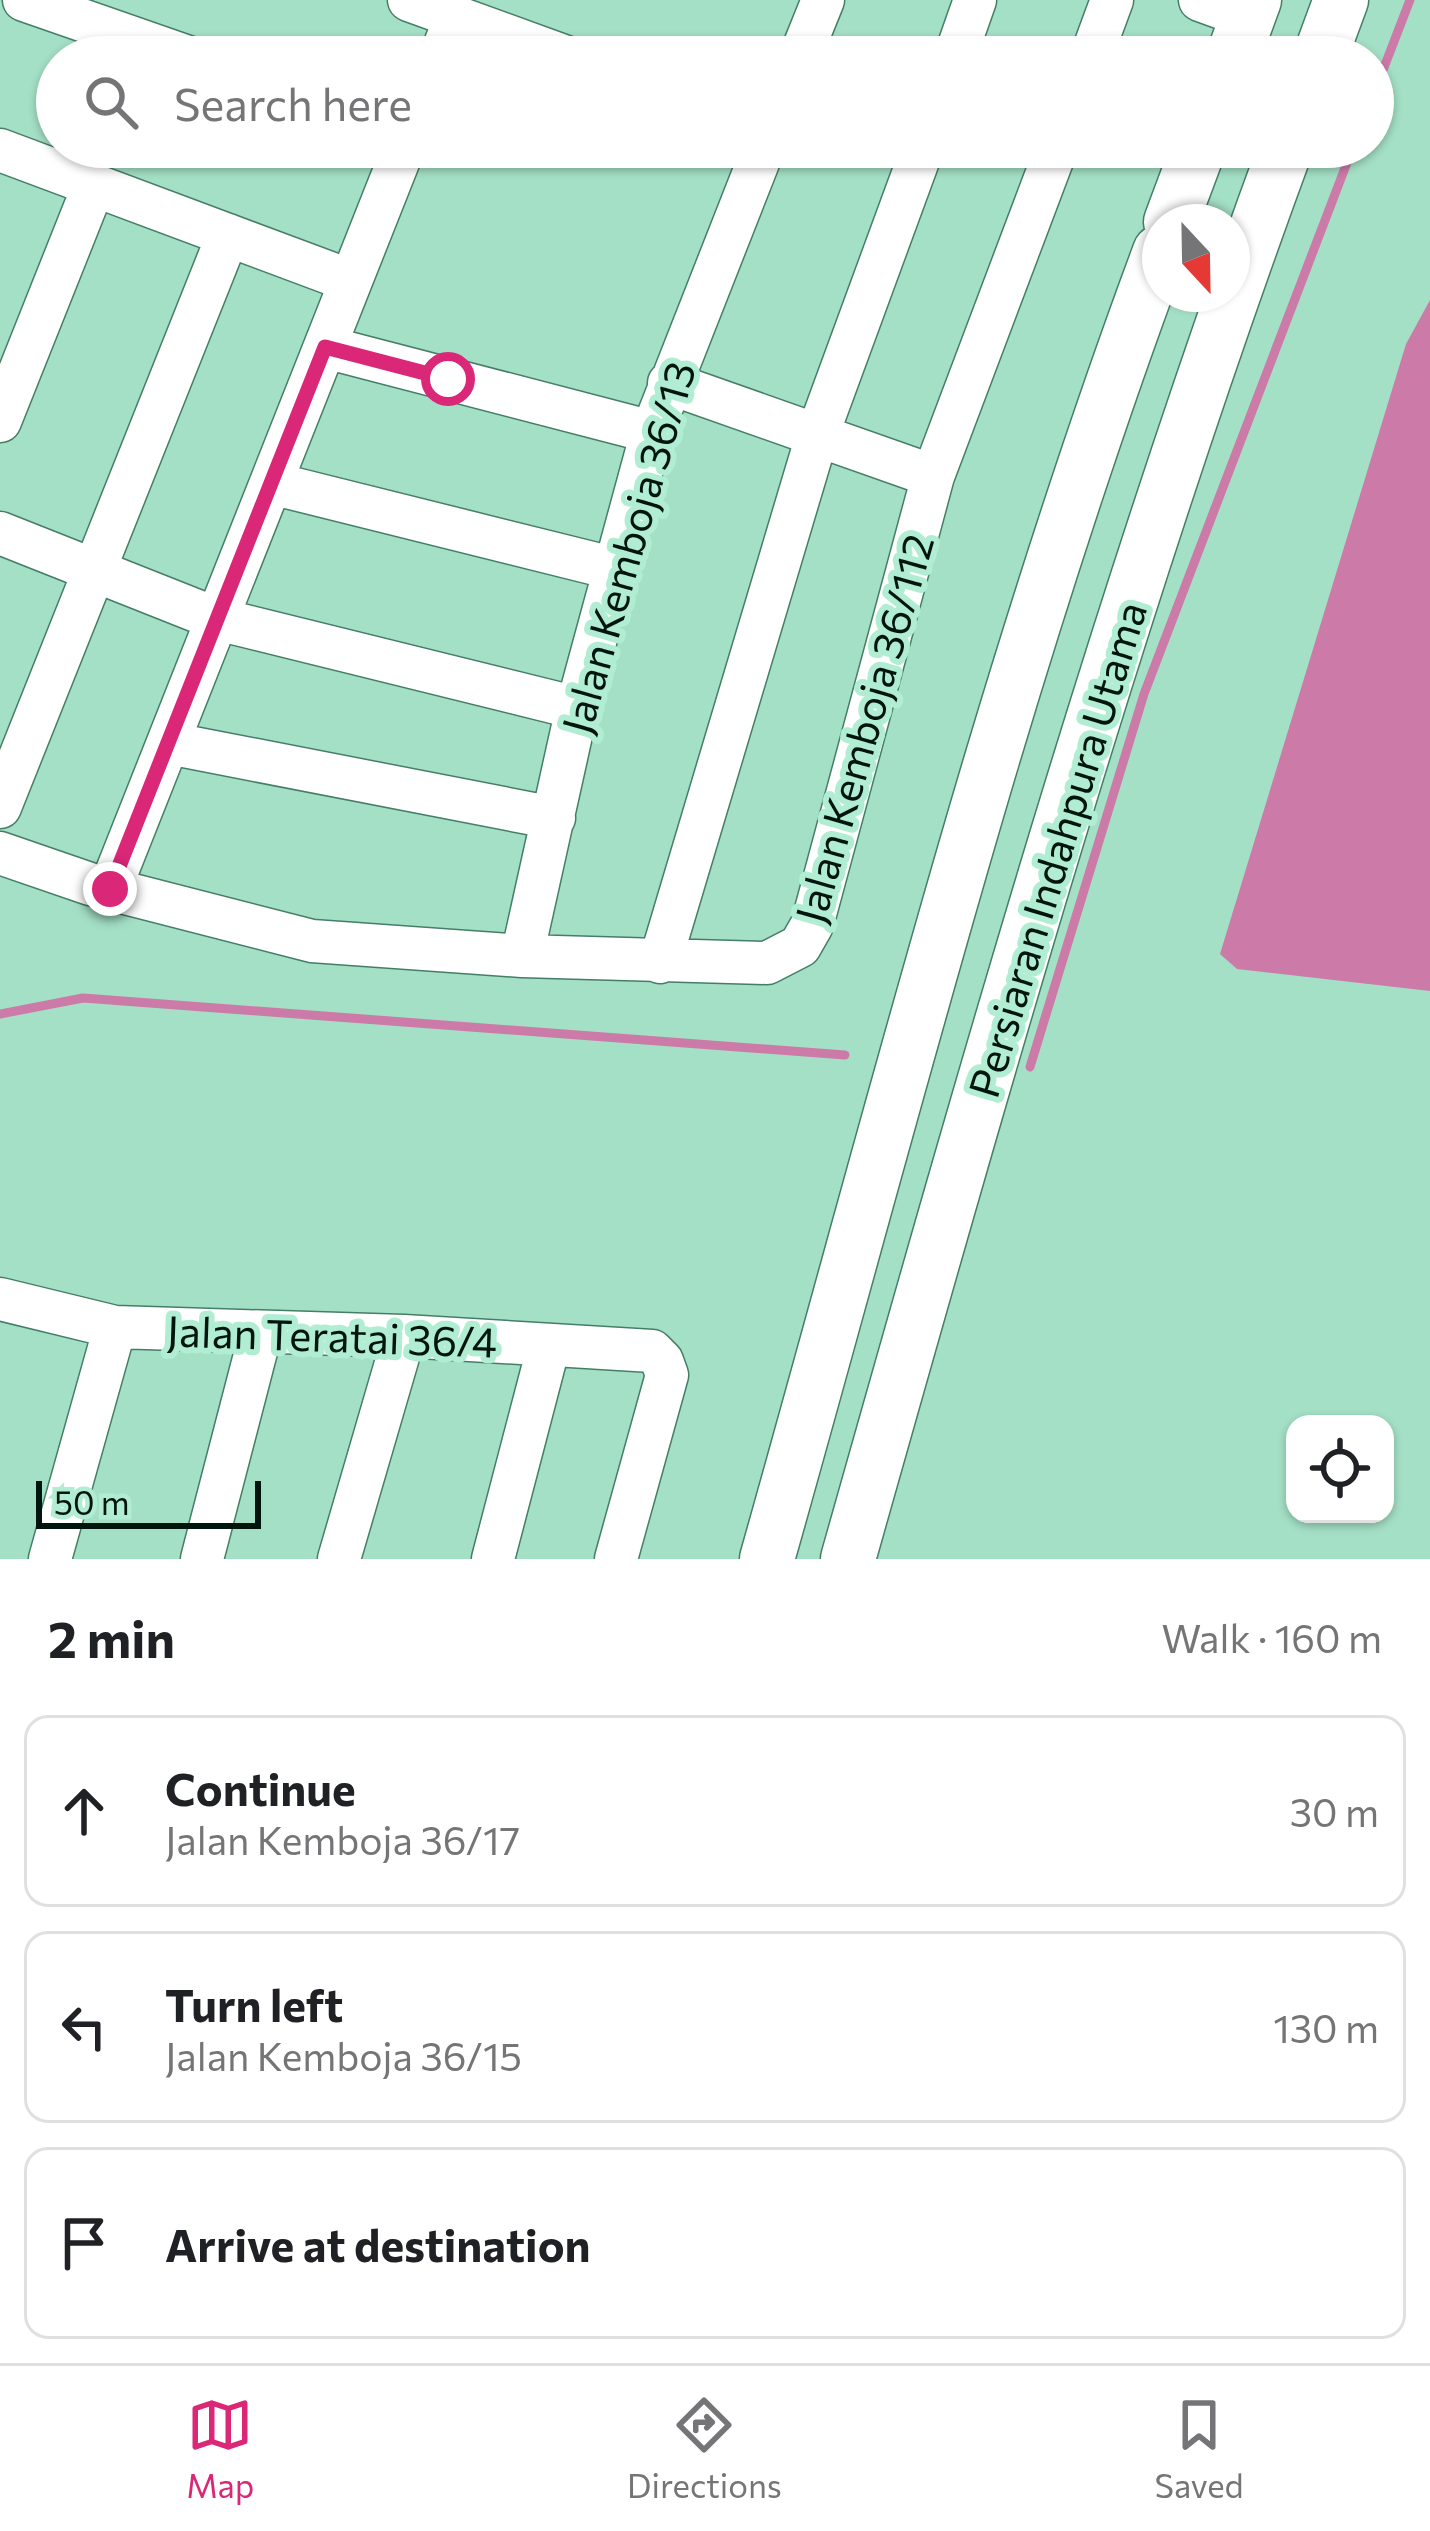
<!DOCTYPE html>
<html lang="en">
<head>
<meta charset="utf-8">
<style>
	body { margin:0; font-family:Commissioner,sans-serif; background:#f6f6f6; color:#202124 }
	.controls { position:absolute; right:36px; bottom:36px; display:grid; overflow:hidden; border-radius:24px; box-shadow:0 3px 9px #0004 }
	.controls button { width:108px; height:108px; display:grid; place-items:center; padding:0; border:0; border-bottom:3px solid #e0e0e0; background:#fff; color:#202124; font:60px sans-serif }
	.compass { position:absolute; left:1142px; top:204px; width:108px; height:108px; border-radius:50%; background:#fff; box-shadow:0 3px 9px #0004; rotate:158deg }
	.scale { position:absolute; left:36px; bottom:30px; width:225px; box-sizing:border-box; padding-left:12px; border:6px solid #00150d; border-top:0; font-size:33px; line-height:42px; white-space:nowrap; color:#00150d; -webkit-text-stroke:9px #b1edd2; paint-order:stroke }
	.stop { position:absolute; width:36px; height:36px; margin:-27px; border:9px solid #db2777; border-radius:50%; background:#fff }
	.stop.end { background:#db2777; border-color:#fff; box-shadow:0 3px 12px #0008 }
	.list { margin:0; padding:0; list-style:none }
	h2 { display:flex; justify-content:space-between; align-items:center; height:156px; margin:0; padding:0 48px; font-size:51px }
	h2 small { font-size:39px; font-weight:400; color:#757577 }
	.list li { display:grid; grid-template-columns:78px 1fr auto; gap:36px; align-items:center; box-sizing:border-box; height:192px; margin:0 24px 24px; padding:0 24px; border:3px solid #e0e0e0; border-radius:24px }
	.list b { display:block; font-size:45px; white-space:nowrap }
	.list p { margin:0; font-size:39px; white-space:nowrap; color:#757577 }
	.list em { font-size:39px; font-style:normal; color:#757577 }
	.icon { flex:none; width:66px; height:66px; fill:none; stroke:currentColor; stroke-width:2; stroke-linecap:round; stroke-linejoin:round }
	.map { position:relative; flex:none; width:1430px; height:1559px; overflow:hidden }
	.search { position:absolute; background:#fff; box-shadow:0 3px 9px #0004; left:36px; right:36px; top:36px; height:132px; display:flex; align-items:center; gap:30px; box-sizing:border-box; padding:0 42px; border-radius:66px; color:#757577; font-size:45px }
	.sheet { height:804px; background:#fff }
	nav { display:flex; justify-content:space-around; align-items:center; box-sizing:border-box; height:168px; border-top:3px solid #e0e0e0; background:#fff; font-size:33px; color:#757577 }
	nav a { display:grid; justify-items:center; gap:6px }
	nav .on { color:#db2777 }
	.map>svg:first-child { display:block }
	.water { fill:#cc7aa8 }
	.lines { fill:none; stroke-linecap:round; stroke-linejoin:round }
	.stream { stroke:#cc7aa8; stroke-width:9 }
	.minor-casing { stroke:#457e67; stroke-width:45 }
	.major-casing { stroke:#457e67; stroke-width:57 }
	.minor { stroke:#fff; stroke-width:42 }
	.major { stroke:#fff; stroke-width:54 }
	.route { stroke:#db2777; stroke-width:15 }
	.labels { text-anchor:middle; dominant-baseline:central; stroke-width:12; stroke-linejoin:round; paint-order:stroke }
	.street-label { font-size:42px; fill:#00150d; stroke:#b1edd2 }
</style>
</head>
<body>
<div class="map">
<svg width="1430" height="1559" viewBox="0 0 1430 1559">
	<rect width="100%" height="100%" fill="#a4e0c6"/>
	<path class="water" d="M 1430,300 L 1430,991 L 1237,969 L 1220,954 L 1406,344 Z"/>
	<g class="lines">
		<path class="stream" d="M 1373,96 L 1410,0
			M 0,1014 L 83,998 L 845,1055
			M 1030,1067 L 1144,694 L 1353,147"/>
		<g class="minor-casing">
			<path id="minor" d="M 24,0 L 188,57
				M 409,0 L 566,57
				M 1200,0 L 1247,17
				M 440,57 L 456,17
				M 800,57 L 823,0
				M 955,57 L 975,0
				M 1091,57 L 1112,0
				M 0,150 L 351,281
				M 325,347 L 652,432
				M 669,383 L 933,476
				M 0,421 L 94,185
				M 271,483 L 616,569
				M 0,533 L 217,619 L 577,708
				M 168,743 L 554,818
				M 0,807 L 228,235
				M 0,853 L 90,884 L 312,941 L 522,956 L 767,963 L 800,946 L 812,925 L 933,476 L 1057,147
				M 110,889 L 404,147
				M 522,956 L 577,708 L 652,432 L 764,147
				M 660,962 L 817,436 L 923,147
				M 0,1299 L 115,1327 L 404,1336 L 652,1351 L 662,1361 L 667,1375 L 616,1559
				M 50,1559 L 115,1327
				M 202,1559 L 261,1332
				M 339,1559 L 404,1336
				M 493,1559 L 549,1345"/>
		</g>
		<g class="major-casing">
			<path id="major" d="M 1233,57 L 1254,0
				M 1320,57 L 1341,0
				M 1171,222 L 1199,147
				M 767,1559 C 891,1121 1001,679 1160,252
				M 848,1559 C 982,1085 1116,609 1286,147"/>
		</g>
		<use href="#minor" class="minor"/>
		<use href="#major" class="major"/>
	</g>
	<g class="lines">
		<path class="route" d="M 110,889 L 325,347 L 448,379"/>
	</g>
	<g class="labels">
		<g class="street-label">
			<text transform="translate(627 547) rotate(-74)">Jalan Kemboja 36/13</text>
			<text transform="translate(863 728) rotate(-74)">Jalan Kemboja 36/112</text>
			<text transform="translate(1056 849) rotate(-73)">Persiaran Indahpura Utama</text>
			<text transform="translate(332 1335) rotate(2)">Jalan Teratai 36/4</text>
		</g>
	</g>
</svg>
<div class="controls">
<button><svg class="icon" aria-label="locate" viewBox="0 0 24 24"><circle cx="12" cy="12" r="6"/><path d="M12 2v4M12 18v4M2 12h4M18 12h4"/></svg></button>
</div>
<svg class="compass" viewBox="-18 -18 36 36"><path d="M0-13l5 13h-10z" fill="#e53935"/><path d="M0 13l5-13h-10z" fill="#757577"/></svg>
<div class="scale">50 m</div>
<div class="stop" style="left:448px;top:379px"></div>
<div class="stop end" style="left:110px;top:889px"></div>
<div class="search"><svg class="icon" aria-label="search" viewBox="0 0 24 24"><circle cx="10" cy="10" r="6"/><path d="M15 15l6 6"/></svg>Search here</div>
</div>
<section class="sheet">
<h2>2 min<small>Walk · 160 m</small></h2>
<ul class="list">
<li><svg class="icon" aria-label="ahead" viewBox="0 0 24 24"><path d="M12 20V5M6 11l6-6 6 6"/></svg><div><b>Continue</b><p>Jalan Kemboja 36/17</p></div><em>30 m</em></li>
<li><svg class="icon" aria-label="left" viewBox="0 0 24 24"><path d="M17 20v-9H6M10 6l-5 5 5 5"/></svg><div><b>Turn left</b><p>Jalan Kemboja 36/15</p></div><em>130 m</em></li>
<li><svg class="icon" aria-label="arrive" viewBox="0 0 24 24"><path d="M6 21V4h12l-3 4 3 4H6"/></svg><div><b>Arrive at destination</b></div></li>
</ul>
</section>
<nav>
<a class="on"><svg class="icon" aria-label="map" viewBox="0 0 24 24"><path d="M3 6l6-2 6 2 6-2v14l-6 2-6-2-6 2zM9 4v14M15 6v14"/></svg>Map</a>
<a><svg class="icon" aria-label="directions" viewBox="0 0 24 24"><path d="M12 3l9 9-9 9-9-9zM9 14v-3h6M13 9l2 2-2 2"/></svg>Directions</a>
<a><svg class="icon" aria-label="saved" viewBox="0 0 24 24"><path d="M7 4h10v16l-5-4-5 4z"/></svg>Saved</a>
</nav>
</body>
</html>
